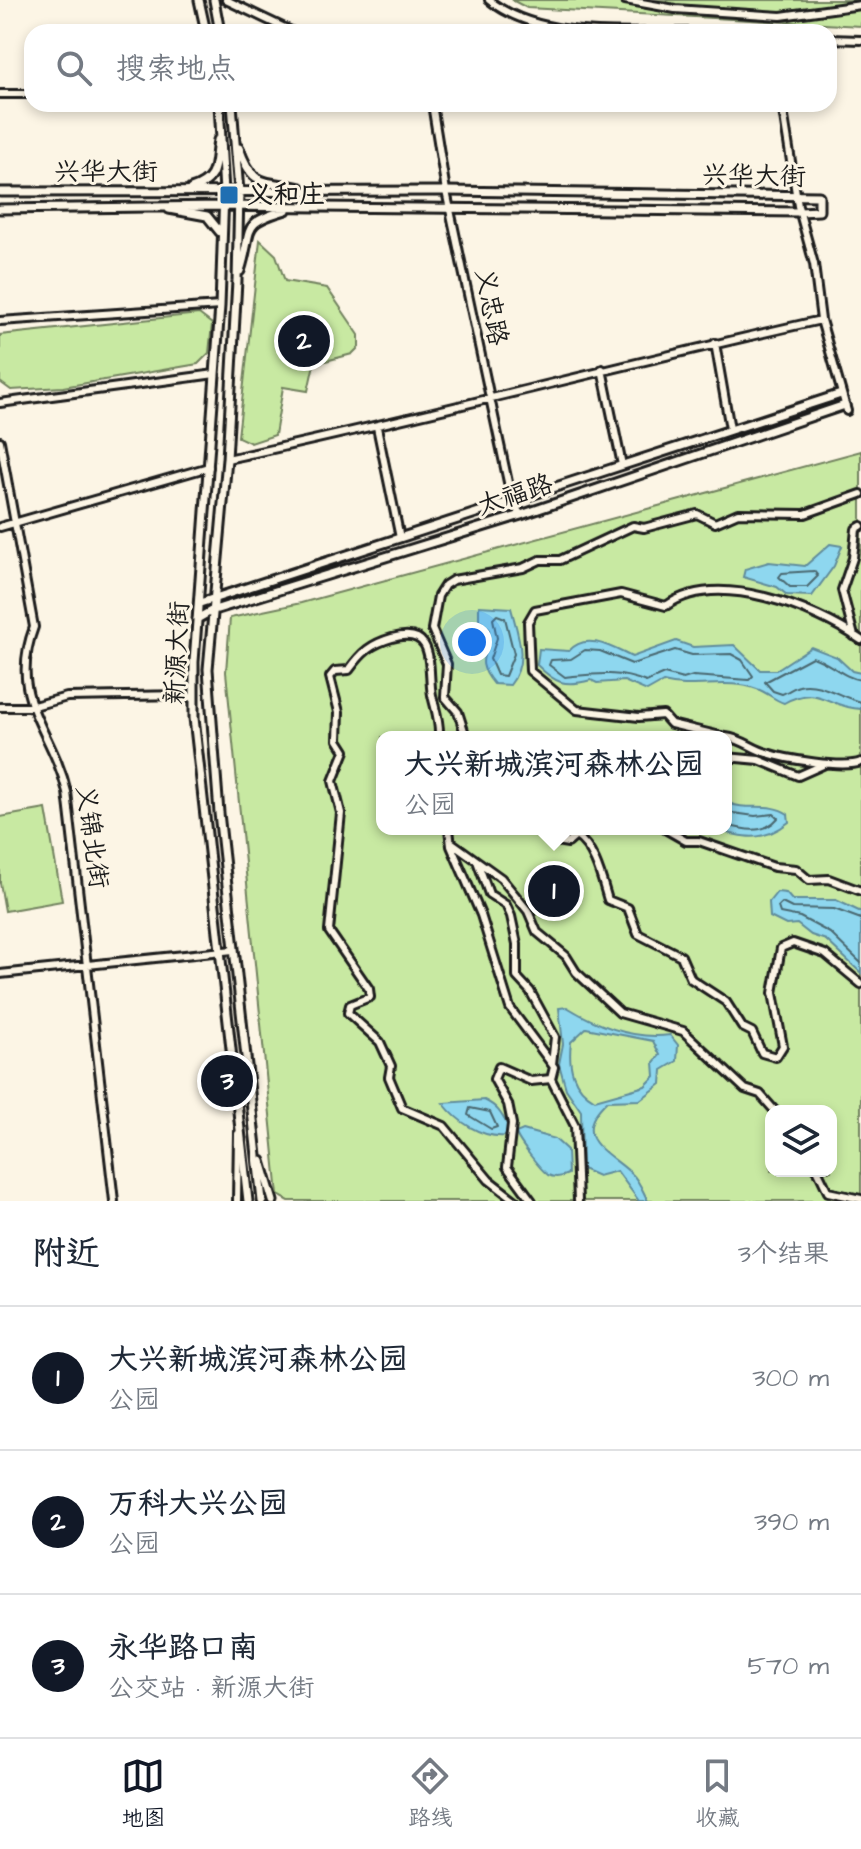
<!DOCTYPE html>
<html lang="zh">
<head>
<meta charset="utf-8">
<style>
	body { margin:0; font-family:"Architects Daughter","LXGW WenKai TC",sans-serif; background:#f2f2f3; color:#1f2937 }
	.controls { position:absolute; right:24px; bottom:24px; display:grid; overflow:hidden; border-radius:16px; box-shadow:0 4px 12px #0003 }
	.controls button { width:72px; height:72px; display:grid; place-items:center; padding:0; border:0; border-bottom:2px solid #e0e1e3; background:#fff; color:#1f2937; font:40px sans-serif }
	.you { position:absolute; left:472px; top:642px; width:28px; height:28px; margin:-20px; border:6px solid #fff; border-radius:50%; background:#1a73e8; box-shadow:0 0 0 12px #1a73e833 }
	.badge { display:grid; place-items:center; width:52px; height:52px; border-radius:50%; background:#111827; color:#fff; font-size:26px; font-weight:700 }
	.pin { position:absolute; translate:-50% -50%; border:4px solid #fff; box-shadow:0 2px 8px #0006 }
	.popup { position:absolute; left:376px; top:731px; width:356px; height:104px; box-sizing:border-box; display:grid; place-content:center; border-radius:16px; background:#fff; filter:drop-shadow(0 2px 6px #0005); font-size:26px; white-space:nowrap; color:#747a83 }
	.popup b { font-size:30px; color:#1f2937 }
	.popup::after { content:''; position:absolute; left:50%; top:100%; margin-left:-16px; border:16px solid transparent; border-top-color:#fff }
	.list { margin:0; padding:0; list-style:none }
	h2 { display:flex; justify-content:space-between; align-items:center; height:104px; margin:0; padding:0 32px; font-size:34px }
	h2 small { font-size:26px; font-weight:400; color:#747a83 }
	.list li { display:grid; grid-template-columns:52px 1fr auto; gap:24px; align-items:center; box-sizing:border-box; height:144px; padding:0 32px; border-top:2px solid #e0e1e3 }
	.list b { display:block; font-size:30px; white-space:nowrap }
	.list p { margin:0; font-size:26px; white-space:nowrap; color:#747a83 }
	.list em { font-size:26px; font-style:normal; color:#747a83 }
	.icon { flex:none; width:44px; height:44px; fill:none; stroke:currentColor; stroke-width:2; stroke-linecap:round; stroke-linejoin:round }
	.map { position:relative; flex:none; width:861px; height:1201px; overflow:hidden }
	.search { position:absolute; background:#fff; box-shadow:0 4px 12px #0003; left:24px; right:24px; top:24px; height:88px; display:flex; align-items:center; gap:20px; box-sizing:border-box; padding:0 28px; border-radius:24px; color:#747a83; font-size:30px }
	.sheet { height:536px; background:#fff }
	nav { display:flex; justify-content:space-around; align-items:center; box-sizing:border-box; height:112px; border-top:2px solid #e0e1e3; background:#fff; font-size:22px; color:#747a83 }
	nav a { display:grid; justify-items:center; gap:4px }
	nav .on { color:#111827 }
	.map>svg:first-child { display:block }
	.green { fill:#c8e9a2; stroke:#72825f; stroke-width:2; fill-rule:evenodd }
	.water { fill:#8ed7ef; stroke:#608c9b; stroke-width:2; fill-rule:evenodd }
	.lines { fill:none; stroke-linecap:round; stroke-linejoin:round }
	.shore { stroke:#4a6770; stroke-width:2 }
	.minor-casing { stroke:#1c1c1c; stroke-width:12 }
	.major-casing { stroke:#1c1c1c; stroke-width:13 }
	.minor { stroke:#fcf5e5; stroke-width:6 }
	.major { stroke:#fcf5e5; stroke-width:7 }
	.poi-dot { fill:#1f6fb2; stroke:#fcf5e5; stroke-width:3 }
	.labels { text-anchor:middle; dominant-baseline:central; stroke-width:6; stroke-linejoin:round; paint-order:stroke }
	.street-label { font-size:26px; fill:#1c1c1c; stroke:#fcf5e5 }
	.poi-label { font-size:26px; font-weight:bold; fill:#1c1c1c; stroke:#fcf5e5; text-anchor:start }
</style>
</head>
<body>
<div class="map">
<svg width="861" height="1201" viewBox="0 0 861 1201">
	<rect width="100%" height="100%" fill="#fcf5e5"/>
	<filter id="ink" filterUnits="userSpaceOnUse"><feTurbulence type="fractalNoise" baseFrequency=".0125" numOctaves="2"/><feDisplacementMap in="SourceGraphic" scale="16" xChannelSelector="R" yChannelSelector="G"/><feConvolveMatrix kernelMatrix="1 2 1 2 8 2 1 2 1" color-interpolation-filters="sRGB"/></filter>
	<g filter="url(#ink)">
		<path class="green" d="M 512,0 L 861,0 L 861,26 L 527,8 Z
			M 260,240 L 276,255 L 285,281 L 327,288 L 359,335 L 359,347 L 352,354 L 314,364 L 308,391 L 283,387 L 275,435 L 251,443 L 238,437 Z
			M 199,314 L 212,324 L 209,353 L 198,364 L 63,387 L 11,390 L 0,382 L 0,335 Z
			M 861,451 L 861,1201 L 289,1201 L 278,1195 L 226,672 L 230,618 L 301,603 ZM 382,737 L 726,737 L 726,829 L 382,829 ZM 771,1111 L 831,1111 L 831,1171 L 771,1171 Z
			M 46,809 L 62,901 L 5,911 L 0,883 L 0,817 Z"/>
		<path class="water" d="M 830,544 L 842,546 L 834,566 L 812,596 L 787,595 L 777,587 L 743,577 L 745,569 L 769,562 L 805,566 Z
			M 479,606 L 511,608 C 518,635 529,661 510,685 L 494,684 C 472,658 490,655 489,629 L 479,620 Z
			M 676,641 L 693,647 L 734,645 L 760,670 L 776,670 L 811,647 L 837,657 L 852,671 L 861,673 L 861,709 C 827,708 820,683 784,703 C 774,700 767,692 757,689 C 728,678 693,690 663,682 L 647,691 L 624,681 L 597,683 L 591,680 C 565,687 556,684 537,665 L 539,649 L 569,651 C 586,631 613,648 632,657 Z
			M 726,802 C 747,812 769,801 788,814 L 789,822 C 763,843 743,838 713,829 L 726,829 Z
			M 777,892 L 786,893 L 792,900 L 836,900 L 861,912 L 861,973 L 826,940 L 811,935 L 797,924 L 786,925 L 770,917 L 769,902 Z
			M 567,1007 C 598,1026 633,1040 670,1035 L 678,1045 L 677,1061 L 662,1070 L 661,1084 L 640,1100 L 607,1101 C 568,1138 608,1151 632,1174 C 639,1180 643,1192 648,1201 L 639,1201 L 617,1171 L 598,1176 L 582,1169 L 581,1111 L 566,1089 L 559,1064 L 563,1044 L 559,1008 ZM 586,1028 L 653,1041 L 660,1055 L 654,1062 L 655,1076 L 645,1086 L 595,1100 C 572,1087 568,1066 571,1042 Z
			M 484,1100 C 497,1106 501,1113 508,1126 L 505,1136 C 481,1138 458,1122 443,1103 Z
			M 523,1130 L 555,1139 L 567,1150 L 568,1174 C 562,1177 554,1178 548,1175 C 541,1170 517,1140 516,1133 Z"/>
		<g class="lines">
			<path class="shore" d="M 814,571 L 818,576 L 807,587 L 790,587 L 779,577 L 782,573 Z
				M 497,615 L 505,618 L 514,654 L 505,676 L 497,675 L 490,659 L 497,638 L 493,619 Z
				M 585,650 L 600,651 L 632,664 L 675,650 L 692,655 L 731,654 L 742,660 L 753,676 L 749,680 L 693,676 L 683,679 L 664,674 L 646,682 C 617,670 595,674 565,677 L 549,665 L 551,660 L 571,659 Z
				M 861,680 C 843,678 830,662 812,657 L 765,682 L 773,691 L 782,694 C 788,692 794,687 799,686 C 821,681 841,698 861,702
				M 726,812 L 755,816 L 774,814 L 778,818 C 764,835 744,830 726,825
				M 861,919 L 834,909 L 792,908 L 782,903 L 778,907 L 780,913 L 800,917 L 830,933 L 861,963
				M 470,1108 L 490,1112 L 497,1127 L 491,1129 L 468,1115 Z"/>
			<g class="minor-casing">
				<path id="minor" d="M 226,0 L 293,32
					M 489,0 C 541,43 637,31 702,32
					M 625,0 L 675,9 L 781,16 L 861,5
					M 829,39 L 861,40
					M 0,94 L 32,94
					M 432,104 L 446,191 L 512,501 L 521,515
					M 782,104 L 798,206 L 814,264 L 821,320 L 847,411
					M 0,321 L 220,306
					M 715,343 L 730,429
					M 602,369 L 622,465
					M 0,403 L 215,374
					M 377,427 L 400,538
					M 0,441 L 34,627 C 7,699 52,728 67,792 L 114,1201
					M 227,459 C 426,417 622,364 821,320
					M 0,527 L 209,467
					M 854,636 L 842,590 L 853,558 L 856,529 L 861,526
					M 0,707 L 30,707 L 67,697 L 185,695 L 194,699
					M 439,737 C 440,721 435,709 432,695 C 427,669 438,625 392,638 C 371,644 362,652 349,670 L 335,671 L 330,677 L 339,712 L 338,740 L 345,751 L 333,781 L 341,813 L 329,931 L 369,989 L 370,997 L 350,1005 L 348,1013 L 380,1042 L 391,1066 L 389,1077 L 402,1108 L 444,1126 L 489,1180 L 516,1201
					M 466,737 L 458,712 L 445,697 L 447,664 L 432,629 L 438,596 L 445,585 L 453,580 L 523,568 L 540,560 L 560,560 L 633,526 L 644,528 L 697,514 L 715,523 L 738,513 L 805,514 L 861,494
					M 725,737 L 671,724 L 663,715 L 639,717 L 577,710 L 530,671 L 528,622 L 535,610 L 621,594 L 666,606 C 717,569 815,608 861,640
					M 726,737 C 743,739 752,749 767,753 C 785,759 844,769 861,762
					M 726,757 L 759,760 L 798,776 L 825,764
					M 449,829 L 451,846 L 481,915 L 510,1008 L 554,1067 L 551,1079 L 575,1126 L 578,1201
					M 547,829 L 556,841 L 568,843 L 576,836 C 595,848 602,880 608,900 L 628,908 L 638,934 L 681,956 L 691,979 L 726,1002 L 742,1027 L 752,1032 L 762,1053 L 776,1057 L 783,1046 L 773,993 L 781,948 L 793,943 L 825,954 L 861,984
					M 665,829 L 686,841 L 699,841 L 774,867 L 796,869 L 809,880 L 829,879 L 861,891
					M 451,842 L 501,878 L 528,911 L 537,932 L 566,956 L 576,972 L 620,1013 L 683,1031 L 745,1089 L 760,1094 L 775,1111
					M 477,861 L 489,894 L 506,905 L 511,916 L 517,944 L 517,977 L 530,991 L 555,1037 L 552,1064
					M 0,974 L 233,950
					M 818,1171 L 828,1192 L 861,1199
					M 237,1201 L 238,1134
					M 532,1201 L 507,1167 L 512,1124 L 508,1104 L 494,1079 L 499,1067 L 531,1081 L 551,1079"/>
			</g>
			<g class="major-casing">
				<path id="major" d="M 199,0 L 206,32
					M 214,0 L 220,32
					M 219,104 L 224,192 L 220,306 L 194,662 L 194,718 L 248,1201
					M 232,104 L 239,192 L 237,281 L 227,459 L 208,669 L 219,813 L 262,1201
					M 239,148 C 253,189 264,180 301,188
					M 191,189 C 219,180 214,165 218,140
					M 0,192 L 446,191 L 819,196 L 819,211 L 800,212 L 223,206 L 0,209
					M 169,209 L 207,216 L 220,232
					M 240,271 C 254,228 238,224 286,210
					M 200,603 L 841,394
					M 197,619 L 211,611 L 521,515 L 845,405
					M 261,1161 L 273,1201"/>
			</g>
			<use href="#minor" class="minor"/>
			<use href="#major" class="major"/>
		</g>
	</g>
	<rect class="poi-dot" x="219" y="185" width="20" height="20" rx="4"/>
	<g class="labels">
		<g class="street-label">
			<text x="106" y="172">兴华大街</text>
			<text transform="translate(754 176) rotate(1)">兴华大街</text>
			<text transform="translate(491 307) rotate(79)">义忠路</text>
			<text transform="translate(515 495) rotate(-18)">太福路</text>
			<text transform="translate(177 653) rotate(-87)">新源大街</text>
			<text transform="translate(92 837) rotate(82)">义锦北街</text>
		</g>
		<g class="poi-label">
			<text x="247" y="195">义和庄</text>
		</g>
	</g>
</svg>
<div class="controls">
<button><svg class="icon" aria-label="layers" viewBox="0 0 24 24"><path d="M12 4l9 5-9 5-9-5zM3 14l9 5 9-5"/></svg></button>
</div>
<div class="you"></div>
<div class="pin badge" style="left:554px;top:891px">1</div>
<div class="popup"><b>大兴新城滨河森林公园</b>公园</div>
<div class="pin badge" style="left:304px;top:341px">2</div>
<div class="pin badge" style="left:227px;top:1081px">3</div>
<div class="search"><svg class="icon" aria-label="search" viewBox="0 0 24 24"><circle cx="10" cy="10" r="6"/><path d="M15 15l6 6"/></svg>搜索地点</div>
</div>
<section class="sheet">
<h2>附近<small>3个结果</small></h2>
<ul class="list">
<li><span class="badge">1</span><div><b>大兴新城滨河森林公园</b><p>公园</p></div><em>300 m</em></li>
<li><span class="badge">2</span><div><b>万科大兴公园</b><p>公园</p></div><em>390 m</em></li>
<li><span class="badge">3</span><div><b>永华路口南</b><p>公交站 · 新源大街</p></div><em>570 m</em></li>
</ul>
</section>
<nav>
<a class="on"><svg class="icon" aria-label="map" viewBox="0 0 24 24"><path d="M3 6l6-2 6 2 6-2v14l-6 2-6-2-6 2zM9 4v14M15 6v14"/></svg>地图</a>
<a><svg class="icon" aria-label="directions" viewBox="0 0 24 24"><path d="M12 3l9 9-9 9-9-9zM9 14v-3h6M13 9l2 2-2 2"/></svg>路线</a>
<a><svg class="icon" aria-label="saved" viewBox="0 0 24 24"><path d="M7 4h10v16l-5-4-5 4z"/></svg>收藏</a>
</nav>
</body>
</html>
